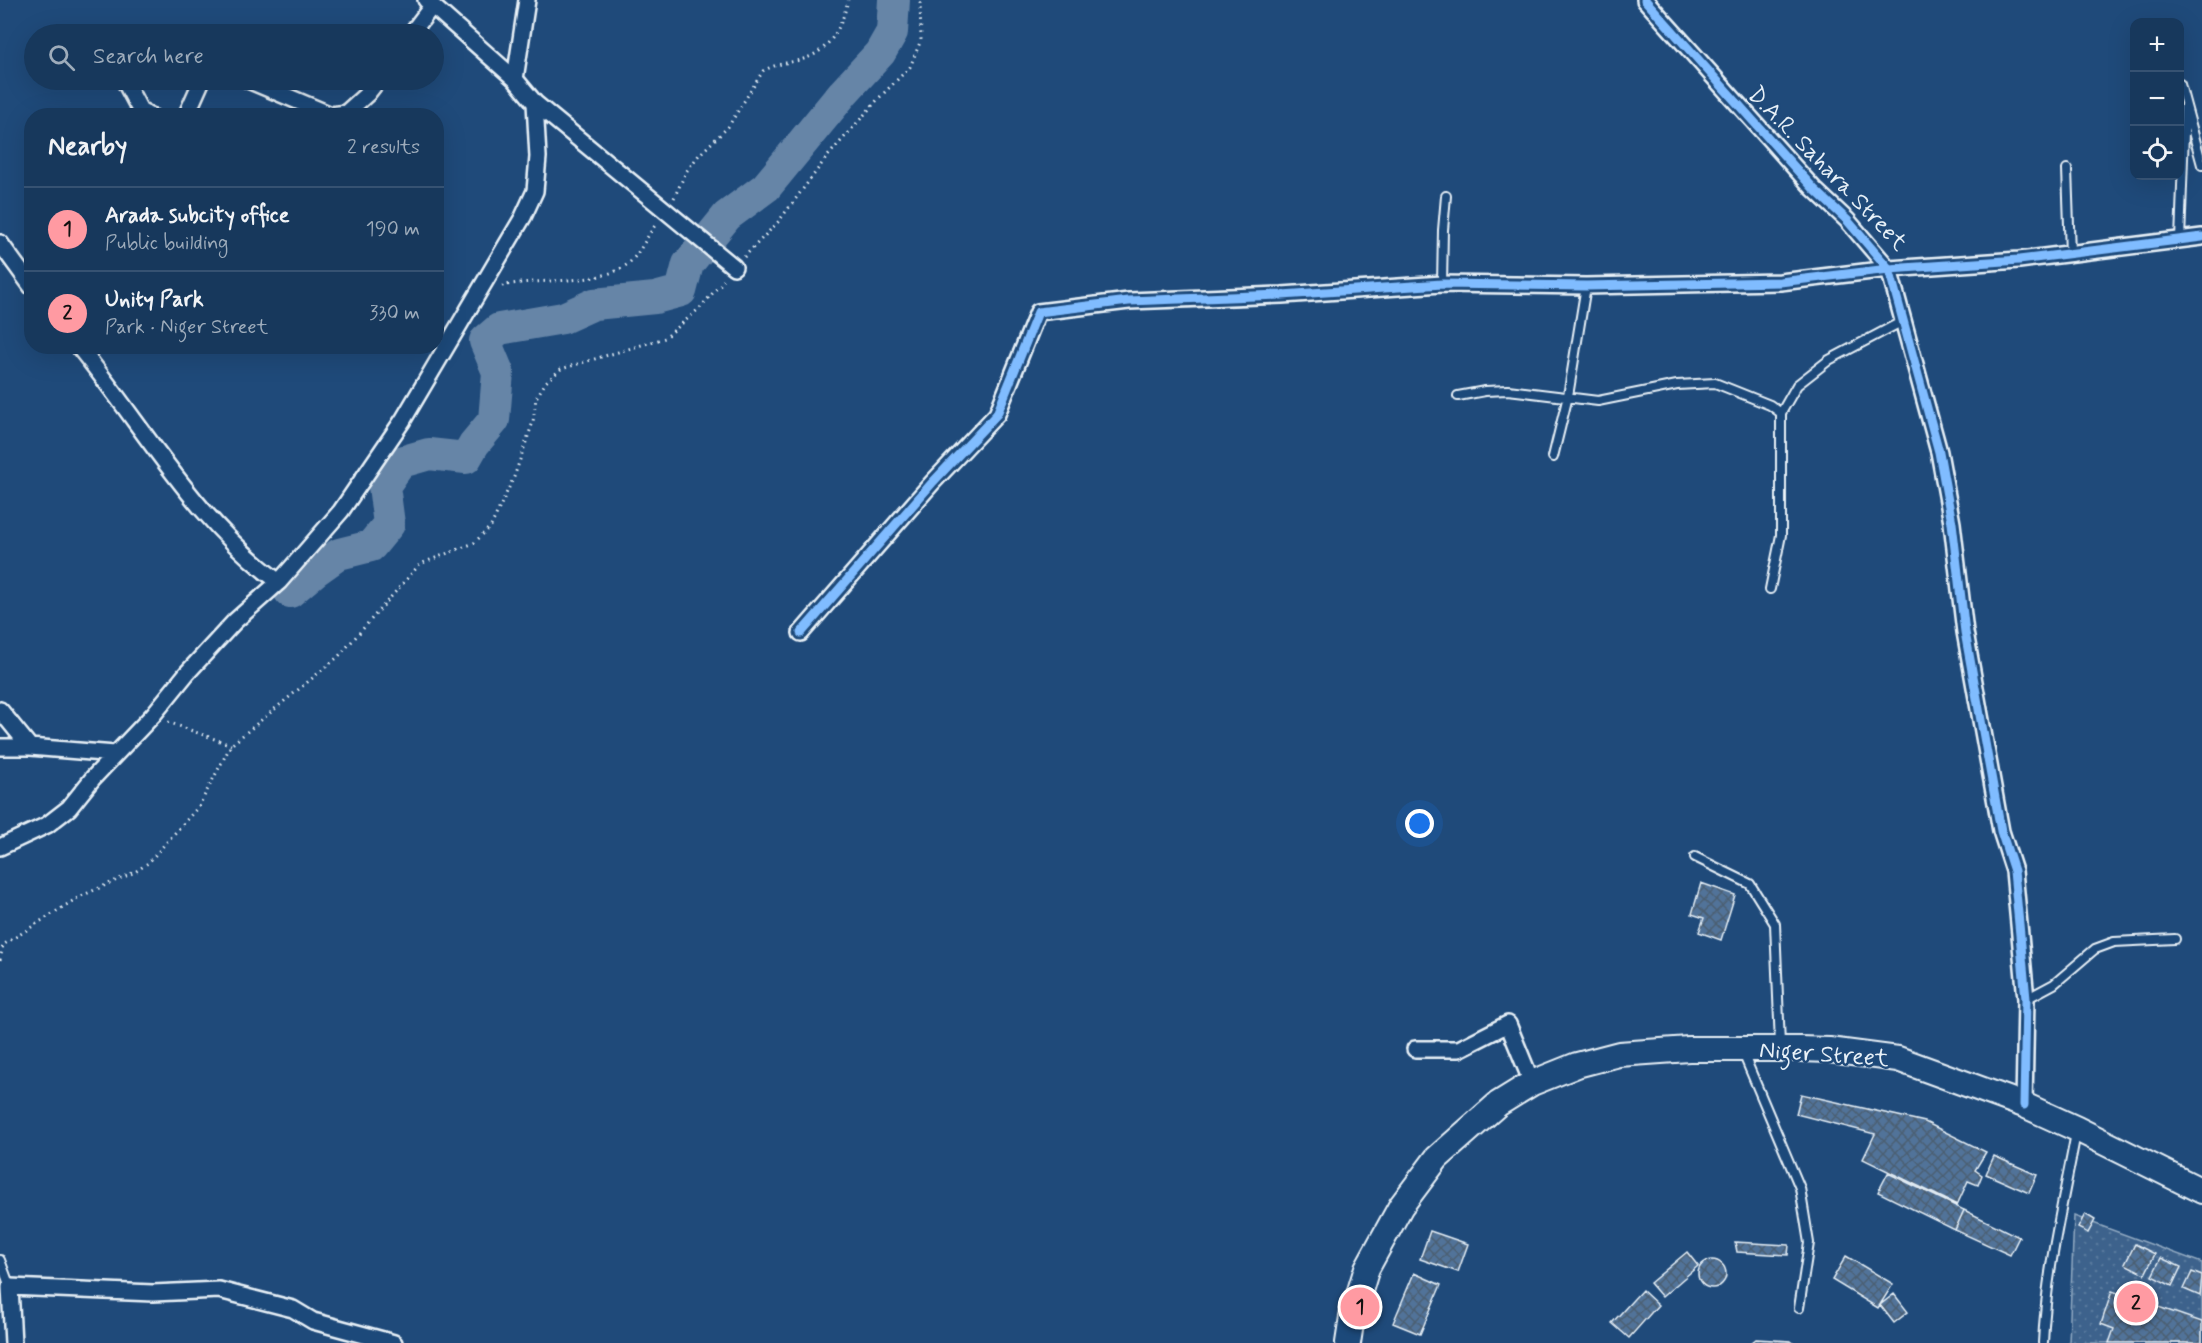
<!DOCTYPE html>
<html lang="en">
<head>
<meta charset="utf-8">
<style>
	body { margin:0; font-family:Mynerve,sans-serif; background:#244365; color:#f1f3f6 }
	.controls { position:absolute; right:18px; top:18px; display:grid; overflow:hidden; border-radius:12px; box-shadow:0 6px 24px #0002 }
	.controls button { width:54px; height:54px; display:grid; place-items:center; padding:0; border:0; border-bottom:2px solid #365272; background:#17385c; color:#f1f3f6; font:30px sans-serif }
	.you { position:absolute; left:1420px; top:824px; width:21px; height:21px; margin:-15px; border:4px solid #fff; border-radius:50%; background:#1a73e8; box-shadow:0 0 0 9px #1a73e833 }
	.badge { display:grid; place-items:center; width:39px; height:39px; border-radius:50%; background:#ff9aa2; color:#111; font-size:20px; font-weight:700 }
	.pin { position:absolute; translate:-50% -50%; border:3px solid #fff; box-shadow:0 2px 6px #0006 }
	.list { margin:0; padding:0; list-style:none }
	h2 { display:flex; justify-content:space-between; align-items:center; height:78px; margin:0; padding:0 24px; font-size:26px }
	h2 small { font-size:20px; font-weight:400; color:#9eacbb }
	.list li { display:grid; grid-template-columns:39px 1fr auto; gap:18px; align-items:center; box-sizing:border-box; height:84px; padding:0 24px; border-top:2px solid #365272 }
	.list b { display:block; font-size:22px; white-space:nowrap }
	.list p { margin:0; font-size:20px; white-space:nowrap; color:#9eacbb }
	.list em { font-size:20px; font-style:normal; color:#9eacbb }
	.icon { flex:none; width:33px; height:33px; fill:none; stroke:currentColor; stroke-width:2; stroke-linecap:round; stroke-linejoin:round }
	.map { position:relative; flex:none; width:2202px; height:1343px; overflow:hidden }
	.search { position:absolute; background:#17385c; box-shadow:0 6px 24px #0002; left:24px; top:24px; width:420px; height:66px; display:flex; align-items:center; gap:15px; box-sizing:border-box; padding:0 21px; border-radius:33px; color:#9eacbb; font-size:22px }
	.panel { position:absolute; background:#17385c; box-shadow:0 6px 24px #0002; left:24px; top:108px; width:420px; height:246px; border-radius:24px }
	.map>svg:first-child { display:block }
	.green { fill:url(#green-dots); stroke:#92aac2; stroke-width:1.5 }
	.lines { fill:none; stroke-linecap:round; stroke-linejoin:round }
	.river { stroke:#6685a7; stroke-width:32 }
	.building { fill:url(#building-cross-hatch); stroke:#e8f1f8; stroke-width:1.5 }
	.lane-casing { stroke:#e8f1f8; stroke-width:12 }
	.street-casing { stroke:#e8f1f8; stroke-width:20 }
	.primary-casing { stroke:#e8f1f8; stroke-width:28 }
	.path { stroke:#e8f1f8; stroke-width:3; stroke-dasharray:1.5 4.5; stroke-linecap:butt }
	.lane { stroke:#1f4a7a; stroke-width:8 }
	.street { stroke:#1f4a7a; stroke-width:15 }
	.primary { stroke:#1f4a7a; stroke-width:24 }
	.cycleway-casing { stroke:#1f4a7a; stroke-width:13 }
	.cycleway { stroke:#80bcff; stroke-width:9 }
	.labels { text-anchor:middle; dominant-baseline:central; stroke-width:5; stroke-linejoin:round; paint-order:stroke }
	.street-label { font-size:24px; fill:#e8f1f8; stroke:#1f4a7a }
</style>
</head>
<body>
<div class="map">
<svg width="2202" height="1343" viewBox="0 0 2202 1343">
	<defs>
		<pattern id="green-dots" width="8" height="8" patternUnits="userSpaceOnUse" patternTransform="scale(1.5)"><rect width="8" height="8" fill="#3c628c"/><path d="M2 2h.1M6 6h.1" fill="none" stroke="#58799d" stroke-width="1.8" stroke-linecap="round"/></pattern>
		<pattern id="building-cross-hatch" width="8" height="8" patternUnits="userSpaceOnUse" patternTransform="scale(1.5)"><rect width="8" height="8" fill="#517399"/><path d="M0 0l8 8M0 8l8-8" fill="none" stroke="#4c5e72"/></pattern>
	</defs>
	<rect width="100%" height="100%" fill="#1f4a7a"/>
	<filter id="ink" filterUnits="userSpaceOnUse"><feTurbulence type="fractalNoise" baseFrequency=".0167" numOctaves="2"/><feDisplacementMap in="SourceGraphic" scale="12" xChannelSelector="R" yChannelSelector="G"/><feConvolveMatrix kernelMatrix="1 2 1 2 8 2 1 2 1" color-interpolation-filters="sRGB"/></filter>
	<g filter="url(#ink)">
		<path class="green" d="M 2074,1216 L 2202,1263 L 2202,1343 L 2069,1343 Z"/>
		<g class="lines">
			<path class="river" d="M 290,592 L 315,571 L 339,554 L 371,546 L 389,524 L 384,486 L 401,462 L 429,454 L 466,458 L 474,444 L 494,420 L 498,372 L 485,341 L 499,329 L 563,318 L 594,304 L 655,298 L 681,291 L 688,264 L 727,216 L 766,187 L 843,93 L 880,53 L 892,32 L 894,0"/>
		</g>
		<path class="building" d="M 1701,883 L 1735,895 L 1721,940 L 1699,932 L 1704,918 L 1692,914 Z
			M 1801,1094 L 1925,1122 L 1986,1152 L 1975,1170 L 1982,1175 L 1978,1185 L 1968,1181 L 1957,1205 L 1863,1159 L 1875,1134 L 1796,1114 Z
			M 1994,1156 L 2037,1175 L 2029,1193 L 1986,1174 Z
			M 1888,1173 L 1964,1210 L 1955,1230 L 1878,1192 Z
			M 1964,1210 L 2019,1237 L 2010,1255 L 1955,1230 Z
			M 2085,1214 L 2095,1220 L 2088,1233 L 2078,1228 Z
			M 1430,1231 L 1468,1244 L 1458,1272 L 1420,1259 Z
			M 1735,1242 L 1789,1245 L 1788,1255 L 1737,1252 Z
			M 2135,1244 L 2155,1254 L 2145,1274 L 2125,1264 Z
			M 1687,1252 L 1698,1266 L 1662,1297 L 1650,1283 Z
			M 1846,1256 L 1893,1284 L 1878,1308 L 1832,1280 Z
			M 2161,1258 L 2181,1267 L 2172,1286 L 2152,1276 Z
			M1698 1274a14 14 0 1 1 28 0a14 14 0 1 1-28 0Z
			M 2192,1272 L 2202,1276 L 2200,1296 L 2184,1289 Z
			M 1414,1273 L 1441,1285 L 1420,1334 L 1393,1323 Z
			M 1642,1290 L 1658,1305 L 1629,1338 L 1612,1323 Z
			M 2112,1291 L 2202,1322 L 2202,1343 L 2109,1343 L 2114,1329 L 2101,1324 Z
			M 1894,1294 L 1908,1312 L 1894,1323 L 1880,1305 Z
			M 1756,1339 L 1791,1341 L 1793,1343 L 1751,1343 Z"/>
		<g class="lines">
			<g class="lane-casing">
				<path id="lane" d="M 2180,84 L 2202,165
					M 2067,169 L 2070,254
					M 2180,240 L 2185,105
					M 1442,284 L 1443,230 L 1446,196
					M 1458,396 L 1485,391 L 1508,390 L 1598,401 L 1677,385 L 1715,383 L 1770,405 L 1781,413
					M 1553,457 L 1568,396 L 1586,286
					M 1770,589 L 1781,535 L 1781,413 L 1797,385 L 1829,360 L 1903,321
					M 1695,857 L 1750,884 L 1775,924 L 1780,1045
					M 2026,999 L 2054,984 L 2095,949 L 2114,942 L 2175,939
					M 1743,1053 L 1800,1188 L 1809,1243 L 1799,1308
					M 0,1260 L 10,1287
					M 2043,1343 C 2046,1272 2063,1203 2076,1133"/>
			</g>
			<g class="street-casing">
				<path id="street" d="M 426,0 L 515,79 L 535,103 L 734,267
					M 1645,0 L 1814,189 L 1847,220 L 1889,269 L 1939,452 L 1952,523 L 1965,632 L 2001,831 L 2014,871 L 2026,999 L 2024,1105
					M 411,34 L 432,6
					M 515,79 L 527,0
					M 124,80 L 140,110 L 151,116
					M 248,80 L 331,115 L 346,113 L 367,94 L 378,80
					M 186,116 L 202,80
					M 0,243 L 32,287
					M 78,346 C 143,425 195,521 279,582
					M 801,633 L 932,483 L 997,414 L 1038,312 L 1129,301 L 1282,295 L 1442,284 L 1586,286 L 1780,282 L 1889,269 L 2019,260 L 2202,237
					M 0,710 L 30,747
					M 0,747 L 30,747 L 115,754
					M 0,847 L 47,825 L 69,808 L 93,778 L 153,715 L 187,673 L 235,621 L 279,582 L 341,511 L 403,420 L 523,217 L 535,191 L 538,157 L 535,103
					M 1415,1049 L 1459,1049 L 1508,1024 L 1532,1083
					M 13,1343 L 10,1287 L 153,1293 L 219,1290 L 293,1309 L 313,1321 L 394,1343"/>
			</g>
			<g class="primary-casing">
				<path id="primary" d="M 1348,1343 L 1352,1317 L 1367,1268 L 1401,1206 L 1437,1158 L 1498,1104 L 1532,1083 L 1577,1065 L 1619,1054 L 1689,1049 L 1801,1049 L 1829,1050 L 1898,1059 L 2024,1105 L 2077,1129 L 2202,1191"/>
			</g>
			<path class="path" d="M 674,198 L 686,172 L 699,155 L 728,127 L 763,71 C 775,64 787,63 800,60 C 829,53 842,27 848,0
				M 744,257 L 779,221 L 827,157 L 879,98 L 910,67 L 921,40 L 920,0
				M 502,286 C 538,277 603,287 630,262 C 640,253 648,234 657,223
				M 168,722 L 231,745
				M 0,960 L 3,945 L 79,897 L 135,872 L 148,863 L 199,806 L 231,745 L 338,657 L 420,564 L 474,543 L 491,526 L 514,477 L 533,422 L 536,398 L 546,382 L 561,369 L 665,338 L 700,308 L 724,280"/>
			<use href="#lane" class="lane"/>
			<use href="#street" class="street"/>
			<use href="#primary" class="primary"/>
			<g class="cycleway-casing">
				<path id="cycleway" d="M 1645,0 L 1814,189 L 1847,220 L 1889,269 L 1939,452 L 1952,523 L 1965,632 L 2001,831 L 2014,871 L 2026,999 L 2024,1105
					M 801,633 L 932,483 L 997,414 L 1038,312 L 1129,301 L 1282,295 L 1442,284 L 1586,286 L 1780,282 L 1889,269 L 2019,260 L 2202,237"/>
			</g>
			<use href="#cycleway" class="cycleway"/>
		</g>
	</g>
	<g class="labels">
		<g class="street-label">
			<text transform="translate(1827 169) rotate(46)">D.A.R. Sahara Street</text>
			<text transform="translate(1824 1055) rotate(4)">Niger Street</text>
		</g>
	</g>
</svg>
<div class="controls">
<button>+</button>
<button>−</button>
<button><svg class="icon" aria-label="locate" viewBox="0 0 24 24"><circle cx="12" cy="12" r="6"/><path d="M12 2v4M12 18v4M2 12h4M18 12h4"/></svg></button>
</div>
<div class="you"></div>
<div class="pin badge" style="left:1360px;top:1307px">1</div>
<div class="pin badge" style="left:2136px;top:1303px">2</div>
<div class="search"><svg class="icon" aria-label="search" viewBox="0 0 24 24"><circle cx="10" cy="10" r="6"/><path d="M15 15l6 6"/></svg>Search here</div>
<section class="panel">
<h2>Nearby<small>2 results</small></h2>
<ul class="list">
<li><span class="badge">1</span><div><b>Arada subcity office</b><p>Public building</p></div><em>190 m</em></li>
<li><span class="badge">2</span><div><b>Unity Park</b><p>Park · Niger Street</p></div><em>330 m</em></li>
</ul>
</section>
</div>
</body>
</html>
